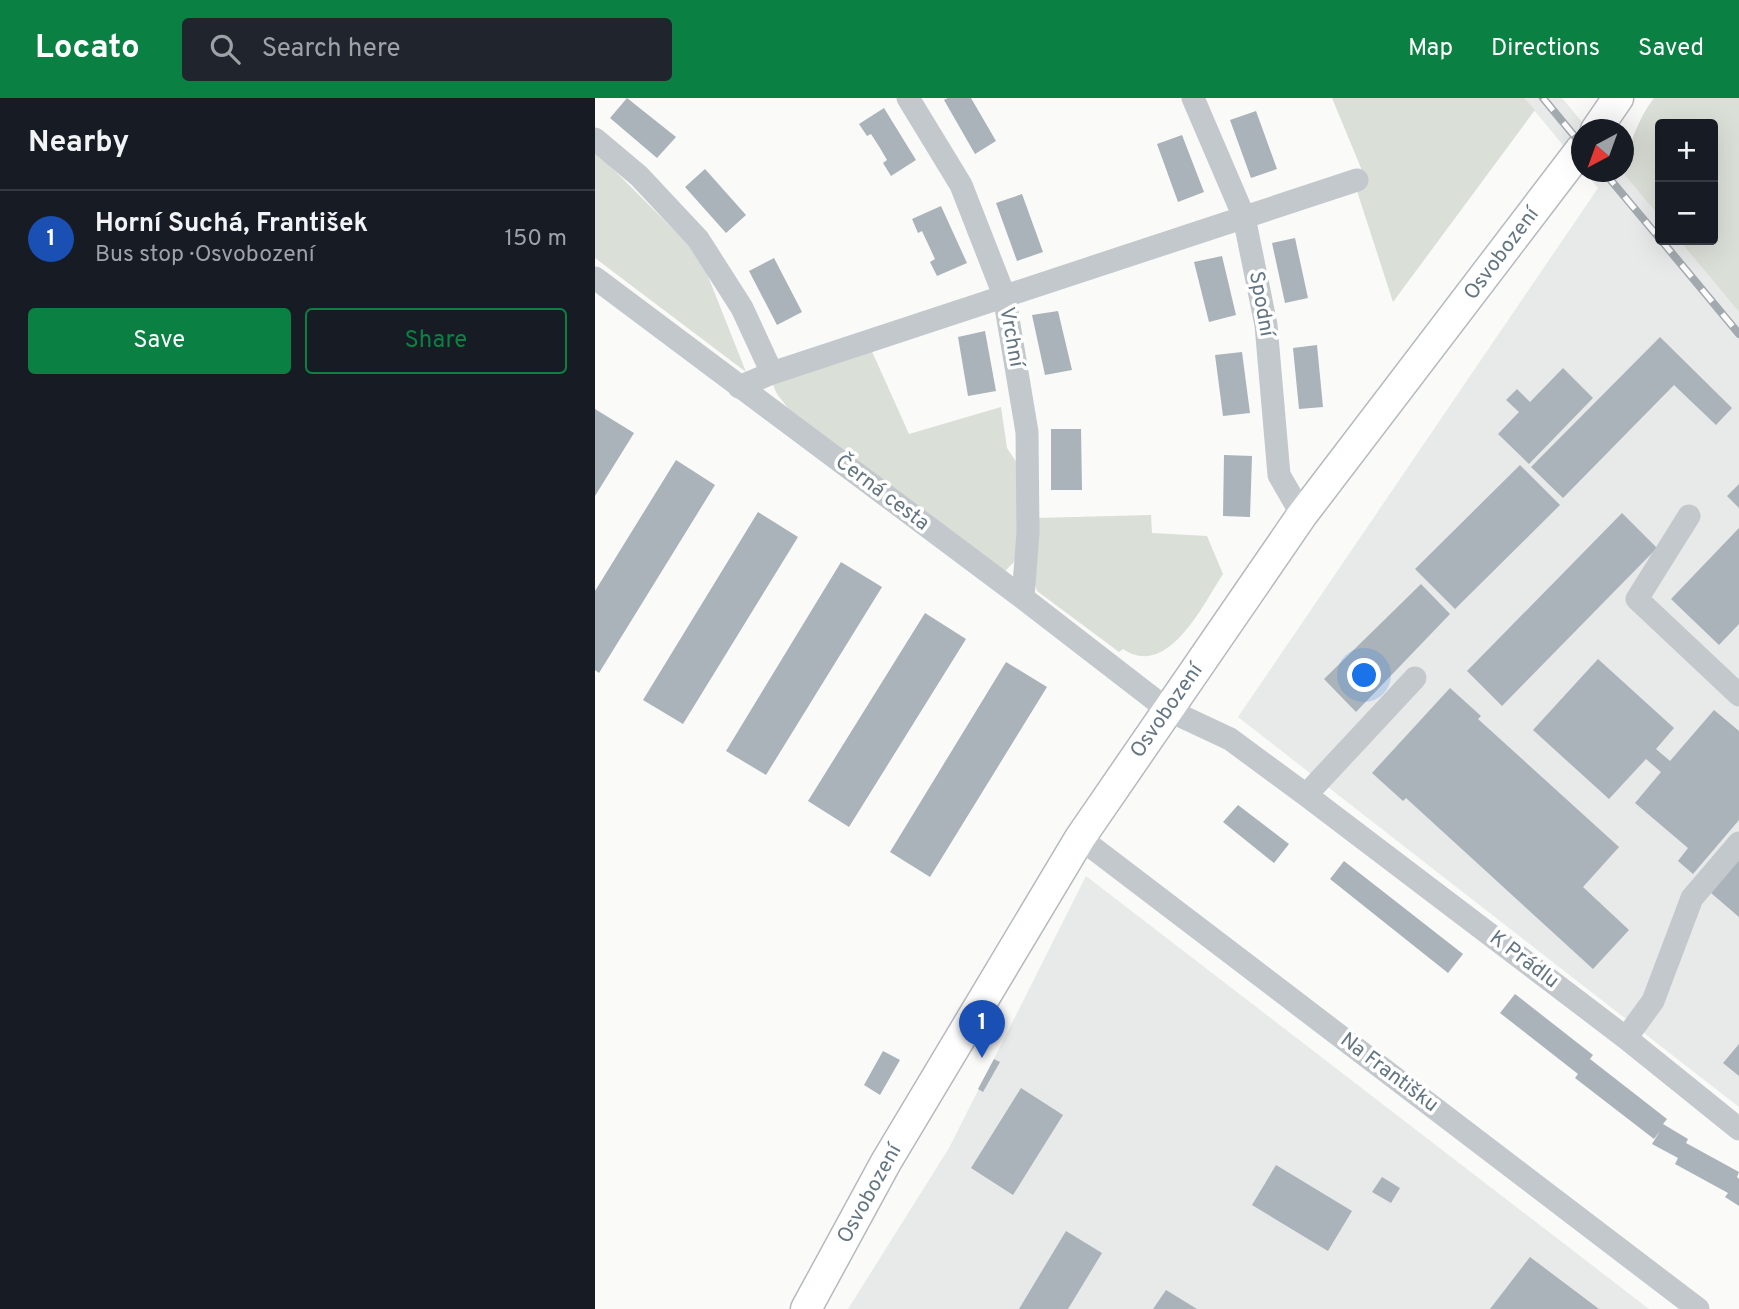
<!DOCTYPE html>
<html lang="en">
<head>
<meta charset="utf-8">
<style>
	body { margin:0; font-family:Overpass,sans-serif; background:#20242c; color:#f1f3f6 }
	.controls { position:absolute; right:21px; top:21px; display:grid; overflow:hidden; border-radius:7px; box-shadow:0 7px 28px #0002 }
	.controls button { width:63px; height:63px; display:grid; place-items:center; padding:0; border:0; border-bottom:2px solid #363941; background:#171b24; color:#f1f3f6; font:35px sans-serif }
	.compass { position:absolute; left:976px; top:21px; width:63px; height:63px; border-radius:50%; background:#171b24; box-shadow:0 7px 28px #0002; rotate:221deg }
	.you { position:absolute; left:770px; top:578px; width:24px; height:24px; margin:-18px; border:5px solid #fff; border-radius:50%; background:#1a73e8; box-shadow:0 0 0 10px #1a73e833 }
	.badge { display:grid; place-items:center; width:46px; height:46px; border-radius:50%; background:#0b8043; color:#fff; font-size:23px; font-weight:700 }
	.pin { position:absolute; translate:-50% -58px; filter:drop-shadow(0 2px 4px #0008) }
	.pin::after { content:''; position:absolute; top:37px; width:24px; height:21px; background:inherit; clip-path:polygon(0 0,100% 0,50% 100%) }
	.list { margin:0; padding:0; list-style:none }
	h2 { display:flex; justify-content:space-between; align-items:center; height:91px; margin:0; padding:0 28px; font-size:30px }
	h2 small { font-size:23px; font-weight:400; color:#9ea1a6 }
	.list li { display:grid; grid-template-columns:46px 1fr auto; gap:21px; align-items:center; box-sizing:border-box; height:98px; padding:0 28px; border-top:2px solid #363941 }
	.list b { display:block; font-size:26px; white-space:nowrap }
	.list p { margin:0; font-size:23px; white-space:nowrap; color:#9ea1a6 }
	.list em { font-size:23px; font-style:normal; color:#9ea1a6 }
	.actions { display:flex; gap:14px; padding:21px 28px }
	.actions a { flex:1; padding:16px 0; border:2px solid #0b8043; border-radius:7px; text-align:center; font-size:24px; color:#0b8043 }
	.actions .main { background:#0b8043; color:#fff }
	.icon { flex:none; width:38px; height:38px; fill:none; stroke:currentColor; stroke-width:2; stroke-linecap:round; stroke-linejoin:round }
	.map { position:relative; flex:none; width:1144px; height:1211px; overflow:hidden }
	header { display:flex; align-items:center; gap:42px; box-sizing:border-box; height:98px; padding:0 35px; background:#0b8043; color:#fff }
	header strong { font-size:33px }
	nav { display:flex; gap:38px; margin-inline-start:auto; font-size:24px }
	.search { width:490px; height:63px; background:#20242c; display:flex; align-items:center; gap:18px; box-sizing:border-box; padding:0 24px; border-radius:7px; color:#9ea1a6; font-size:26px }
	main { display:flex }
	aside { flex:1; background:#171b24 }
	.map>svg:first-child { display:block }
	.built { fill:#e8e9e9 }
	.green { fill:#dadfd7 }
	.building { fill:#aab3b9 }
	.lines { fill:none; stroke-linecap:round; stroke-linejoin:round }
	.major-casing { stroke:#b5babe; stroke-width:33 }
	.minor { stroke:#c3c8cc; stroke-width:23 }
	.major { stroke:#fff; stroke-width:30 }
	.rail-casing { stroke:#a2aab0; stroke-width:8 }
	.rail { stroke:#fff; stroke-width:5; stroke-dasharray:16; stroke-linecap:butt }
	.labels { text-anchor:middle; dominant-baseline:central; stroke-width:7; stroke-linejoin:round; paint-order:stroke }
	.street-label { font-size:21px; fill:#657683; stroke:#fff }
</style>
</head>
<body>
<header>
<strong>Locato</strong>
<div class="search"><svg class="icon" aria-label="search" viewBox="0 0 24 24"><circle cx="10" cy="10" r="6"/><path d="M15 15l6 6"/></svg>Search here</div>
<nav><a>Map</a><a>Directions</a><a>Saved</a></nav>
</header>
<main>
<aside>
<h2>Nearby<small></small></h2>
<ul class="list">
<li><span class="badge" style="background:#1a4fb4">1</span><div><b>Horní Suchá, František</b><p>Bus stop · Osvobození</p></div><em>150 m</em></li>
</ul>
<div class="actions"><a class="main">Save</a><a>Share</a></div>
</aside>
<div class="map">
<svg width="1144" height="1211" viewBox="0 0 1144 1211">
	<rect width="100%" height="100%" fill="#fafaf8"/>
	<path class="built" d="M 929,0 L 967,0 L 993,31 L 986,32 L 986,69 Z
		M 990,74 L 1027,74 L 1065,119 L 1065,142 L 1084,142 L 1144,214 L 1144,1009 L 643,619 L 1003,90 Z
		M 491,778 L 1054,1211 L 253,1211 L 354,1050 Z"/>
	<path class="green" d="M 737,0 L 929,0 L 940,12 L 798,204 L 762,93 L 766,70 Z
		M 1059,0 L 1144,0 L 1144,214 L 1084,142 L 1118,142 L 1118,26 L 1065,26 L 1065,119 L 1027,74 C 1033,51 1043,20 1059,0 Z
		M 0,56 L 11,64 L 105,158 L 151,274 L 0,160 Z
		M 275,249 L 314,336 L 406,309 L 412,350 L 422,365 L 424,453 L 419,464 L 410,473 L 193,310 L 182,296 L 177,285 Z
		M 556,417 L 557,435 L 612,438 L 628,476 C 609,505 573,582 528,551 L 524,554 L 442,493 L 440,487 L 440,420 Z"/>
	<path class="building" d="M 32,0 L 81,39 L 62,60 L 15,20 Z
		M 353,0 L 376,0 L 401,43 L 380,56 L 349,2 Z
		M 289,10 L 321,62 L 296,78 L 288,65 L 292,62 L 285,50 L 276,36 L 272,38 L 264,26 Z
		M 661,13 L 682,71 L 656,80 L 635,22 Z
		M 587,37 L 609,94 L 583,104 L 562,46 Z
		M 110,71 L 151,117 L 131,135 L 90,89 Z
		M 427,96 L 448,154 L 422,163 L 401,105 Z
		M 346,108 L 372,165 L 342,178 L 335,164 L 340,161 L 327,133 L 323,135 L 317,121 Z
		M 700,140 L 713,200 L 690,205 L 677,145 Z
		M 627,158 L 641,217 L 614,224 L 599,164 Z
		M 179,160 L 207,214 L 182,227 L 154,173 Z
		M 463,213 L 477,272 L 450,277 L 437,217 Z
		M 390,233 L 401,293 L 373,298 L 363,239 Z
		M 1065,239 L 1137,310 L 1121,327 L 1079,287 L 968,400 L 936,369 Z
		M 722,247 L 728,309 L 704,311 L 698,250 Z
		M 647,254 L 655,315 L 628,318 L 620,257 Z
		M 968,270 L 998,300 L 934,366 L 903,336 L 924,314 L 911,302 L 922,291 L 935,304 Z
		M 0,311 L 39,335 L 0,398 Z
		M 456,331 L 486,331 L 487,392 L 456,392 Z
		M 629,357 L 657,358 L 655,419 L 628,418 Z
		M 81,362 L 120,387 L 4,575 L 0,572 L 0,493 Z
		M 925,367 L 965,407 L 860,511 L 820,471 Z
		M 1144,386 L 1144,410 L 1132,398 Z
		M 163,414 L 203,439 L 88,626 L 48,602 Z
		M 1027,415 L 1062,450 L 907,608 L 872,573 Z
		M 1144,430 L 1144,526 L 1124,547 L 1076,501 Z
		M 246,464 L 287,489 L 171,677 L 131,653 Z
		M 826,486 L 855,516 L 761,614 L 729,581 Z
		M 330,515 L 371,541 L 254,729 L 213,703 Z
		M 1003,561 L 1079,630 L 1061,651 L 1075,663 L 1119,612 L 1144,633 L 1144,722 L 1098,776 L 1083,763 L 1093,750 L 1040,705 L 1066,674 L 1051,661 L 1014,701 L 938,632 Z
		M 411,564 L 452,589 L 335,779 L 295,754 Z
		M 855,590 L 886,618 L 883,621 L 1024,749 L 988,789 L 1034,832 L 998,871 L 811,700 L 808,703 L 777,675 Z
		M 643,707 L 694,746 L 679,765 L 628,724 Z
		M 1144,761 L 1144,819 L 1116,795 Z
		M 749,763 L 868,856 L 853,875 L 735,781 Z
		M 920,896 L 998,957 L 995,961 L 1072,1021 L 1068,1026 L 1093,1041 L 1091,1045 L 1144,1074 L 1142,1079 L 1144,1081 L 1144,1108 L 1130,1099 L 1133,1095 L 1080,1066 L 1083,1060 L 1057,1046 L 1065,1033 L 1059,1041 L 980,980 L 983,976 L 905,915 Z
		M 1144,946 L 1144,978 L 1128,965 Z
		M 288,953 L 305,962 L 285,997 L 269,987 Z
		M 399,961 L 405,964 L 388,994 L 383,991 Z
		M 426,990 L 468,1017 L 418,1097 L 376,1070 Z
		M 681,1067 L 757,1113 L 733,1153 L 657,1107 Z
		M 787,1079 L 805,1090 L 796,1105 L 777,1094 Z
		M 471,1133 L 507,1155 L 473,1211 L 424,1211 Z
		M 935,1159 L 1004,1211 L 895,1211 Z
		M 571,1192 L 602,1211 L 558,1211 Z"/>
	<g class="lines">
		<g class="major-casing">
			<path id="major" d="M 1001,32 L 1023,0
				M 211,1211 L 291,1064 L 485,740 L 707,417 L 986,51"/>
		</g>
		<path class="minor" d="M 313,0 L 366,87 L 409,197 L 432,334 L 433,434 L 428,500
			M 598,0 L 649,119 L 671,227 L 684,377 L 707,417
			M 0,41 L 44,78 L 103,141 L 147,210 L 177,275
			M 0,180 L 428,500 L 573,612 L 635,641 L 711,697 L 1031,940 L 1144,1031
			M 144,289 L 177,275 L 762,82
			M 1094,418 L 1042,501 L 1144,597
			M 711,697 L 820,580
			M 485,740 L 1103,1211
			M 1031,940 L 1058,903 L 1097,800 L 1144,745"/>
		<use href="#major" class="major"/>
		<g class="rail-casing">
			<path id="rail" d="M 948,0 L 986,46
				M 1009,74 L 1065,141
				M 1066,142 L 1144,236"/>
		</g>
		<use href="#rail" class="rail"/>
	</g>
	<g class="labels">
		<g class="street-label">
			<text transform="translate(907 156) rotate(-53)">Osvobození</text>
			<text transform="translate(666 206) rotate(80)">Spodní</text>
			<text transform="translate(416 239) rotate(80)">Vrchní</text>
			<text transform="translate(287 395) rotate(37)">Černá cesta</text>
			<text transform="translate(572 613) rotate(-55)">Osvobození</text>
			<text transform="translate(929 862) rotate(37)">K Prádlu</text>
			<text transform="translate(794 975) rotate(37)">Na Františku</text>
			<text transform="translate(275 1096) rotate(-61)">Osvobození</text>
		</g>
	</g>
</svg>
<div class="controls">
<button>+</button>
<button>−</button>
</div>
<svg class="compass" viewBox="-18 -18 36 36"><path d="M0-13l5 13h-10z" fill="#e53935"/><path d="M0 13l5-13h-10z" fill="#9ea1a6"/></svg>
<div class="you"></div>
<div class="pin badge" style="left:387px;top:960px;background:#1a4fb4">1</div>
</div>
</main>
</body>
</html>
